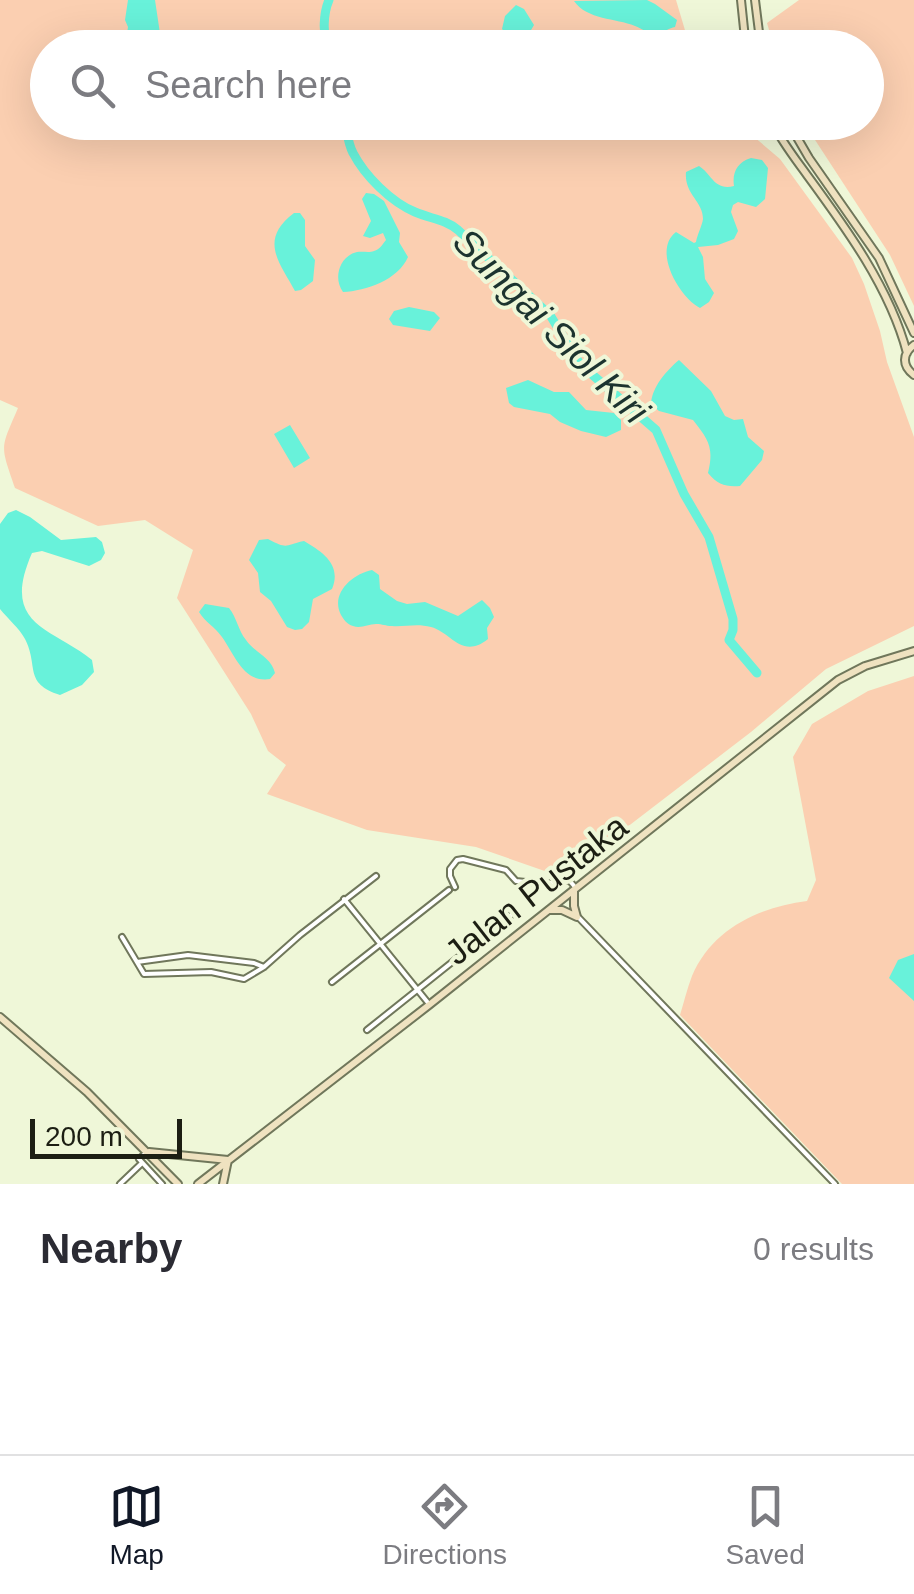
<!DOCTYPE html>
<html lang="en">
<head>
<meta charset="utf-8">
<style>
	body { margin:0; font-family:Arial,sans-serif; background:#f7f7f7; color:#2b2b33 }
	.scale { position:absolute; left:30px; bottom:25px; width:152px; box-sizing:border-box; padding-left:10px; border:5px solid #1c1e13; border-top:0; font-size:28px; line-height:35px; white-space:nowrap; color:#1c1e13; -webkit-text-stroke:8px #eff7d8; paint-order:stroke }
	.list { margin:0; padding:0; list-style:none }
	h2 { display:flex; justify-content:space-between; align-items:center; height:130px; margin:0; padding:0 40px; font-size:42px }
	h2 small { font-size:32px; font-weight:400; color:#7c7c81 }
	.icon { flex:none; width:55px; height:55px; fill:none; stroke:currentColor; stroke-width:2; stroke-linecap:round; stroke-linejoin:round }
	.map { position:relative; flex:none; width:914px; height:1184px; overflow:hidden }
	.search { position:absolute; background:#fff; box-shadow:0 10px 40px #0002; left:30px; right:30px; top:30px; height:110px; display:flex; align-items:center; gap:25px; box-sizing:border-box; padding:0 35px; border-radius:55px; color:#7c7c81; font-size:38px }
	.sheet { height:270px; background:#fff }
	nav { display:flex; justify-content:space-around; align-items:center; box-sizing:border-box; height:140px; border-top:2px solid #e1e1e2; background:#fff; font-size:28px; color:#7c7c81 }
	nav a { display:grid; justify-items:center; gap:5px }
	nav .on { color:#111827 }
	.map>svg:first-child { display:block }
	.green { fill:#fbcfb1 }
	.water { fill:#68f2da }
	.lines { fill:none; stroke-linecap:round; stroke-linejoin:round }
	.river { stroke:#68f2da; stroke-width:9 }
	.street-casing { stroke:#70775b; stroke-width:8 }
	.secondary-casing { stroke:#70775b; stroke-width:10 }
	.street { stroke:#fff; stroke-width:4 }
	.secondary { stroke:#efe2c0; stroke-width:6 }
	.labels { text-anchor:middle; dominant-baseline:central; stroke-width:8; stroke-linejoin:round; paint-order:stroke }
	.street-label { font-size:35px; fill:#1c1e13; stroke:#eff7d8 }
	.water-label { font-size:38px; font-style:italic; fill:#1c332f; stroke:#eff7d8 }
</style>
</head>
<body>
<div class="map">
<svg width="914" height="1184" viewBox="0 0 914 1184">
	<rect width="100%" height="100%" fill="#eff7d8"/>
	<path class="green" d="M 0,0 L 676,0 L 690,47 L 48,48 L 48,122 L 747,123 L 753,136 L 780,159 L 852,258 L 864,284 L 880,331 L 887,362 L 914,437 L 914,626 L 826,669 L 751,732 L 562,877 L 476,847 L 367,830 L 267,794 L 286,765 L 268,751 L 251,714 L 177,598 L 193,550 L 145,520 L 98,526 L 15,488 C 0,444 0,450 18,408 L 0,400 Z
		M 799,0 L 914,0 L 914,306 L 890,255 L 804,123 L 866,122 L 866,48 L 774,47 L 767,23 Z
		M 914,676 L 914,1184 L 842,1184 L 680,1015 C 684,1002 687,989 692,976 C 712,929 759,907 807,901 L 816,880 L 793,757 L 812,724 L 868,691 Z"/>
	<path class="water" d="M 128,0 L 155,0 L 162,47 L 131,47 L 126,40 L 128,27 L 125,20 Z
		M 647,0 L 655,4 L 677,20 L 675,27 C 669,28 665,32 659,33 C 649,35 643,29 635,26 C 616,18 587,20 574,1 Z
		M 516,5 L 524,9 L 534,25 L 527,37 L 511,39 L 502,29 L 505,16 Z
		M 751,158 L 762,160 L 768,168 L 765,199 L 756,207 L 738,202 L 733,205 L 731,212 L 738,231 L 734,239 L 718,245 L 698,247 L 703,257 L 705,279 L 714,293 L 709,302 L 700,308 C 679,297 652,250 676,232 L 694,243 L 696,242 C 697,235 702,226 703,219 C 703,201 684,194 686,172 L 699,166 C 712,174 714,191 734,186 C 732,173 737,162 751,158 Z
		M 366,193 L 374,194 L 384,201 L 400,233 L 399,242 L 408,257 C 398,280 366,291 343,292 C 333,279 339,256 357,252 C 363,251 369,253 374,251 C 380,249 382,245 386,240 L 383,233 L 370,238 L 363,236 L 371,221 L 362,199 Z
		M 294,213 L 300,213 L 305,220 L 305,246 L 315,260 L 313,281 L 301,290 L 295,291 C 280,263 258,240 294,213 Z
		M 409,307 L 434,312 L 440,318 L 430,331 L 393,325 L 389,319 L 394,311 Z
		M 679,360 L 711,391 L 725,416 L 734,420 L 743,419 L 748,437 L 764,451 L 762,460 L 740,486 C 726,487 718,485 708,473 C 714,448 709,440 693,420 L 659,411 L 651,404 C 652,387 666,371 679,360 Z
		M 528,380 L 554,392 L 569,392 L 586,410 L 614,413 L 621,420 L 621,430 L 606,437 L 581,431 L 560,422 L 550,414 L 514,407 L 509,403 L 506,388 Z
		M 290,425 L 310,458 L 294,468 L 274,434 Z
		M 16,510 L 30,517 L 61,540 L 96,537 L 102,542 L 105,553 L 101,560 L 89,566 L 42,551 L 32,553 C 0,626 51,627 92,660 L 94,672 L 82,685 L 60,695 C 23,683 39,666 25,639 C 19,628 8,619 0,609 L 0,524 L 8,513 Z
		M 268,539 C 289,550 284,545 304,541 C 323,552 342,565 332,589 L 313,599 L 309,622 L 302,629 L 295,630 L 287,627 L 271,601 L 260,592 L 258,573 L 249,560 L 259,540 Z
		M 372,570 L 379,575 L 380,589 L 397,601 L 407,604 L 425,602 L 458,616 L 482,600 L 490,608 L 494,617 L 487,628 L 488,639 C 462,660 451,632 431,627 C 417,623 405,627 392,626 C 385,626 383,624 376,624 C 368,624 361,629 353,626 C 347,624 344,620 341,615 C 330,594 352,574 372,570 Z
		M 205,604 L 229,608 C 237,618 238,630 246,640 C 255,653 271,657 275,673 L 270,679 C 243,683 235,655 222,637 C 215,627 205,622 199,612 Z
		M 914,954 L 914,1001 L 889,978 L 898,960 Z"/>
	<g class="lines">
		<path class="river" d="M 327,48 C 323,33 323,14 329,0
			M 345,122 C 347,132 348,144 353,153 C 365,176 391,202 415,212 C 431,219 445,219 458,230 L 550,315 L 580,364 L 656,430 L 684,494 L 709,537 L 733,619 L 733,630 L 729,640 L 757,673"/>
		<g class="street-casing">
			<path id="street" d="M 455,887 L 450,876 L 450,869 L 457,860 L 463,859 L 506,870 L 516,881 L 545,884 L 569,880 L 575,887
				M 344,899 L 429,1004
				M 579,918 L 835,1184
				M 122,937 L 144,974 L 211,972 L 244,979 L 264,967 L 300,935 L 376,876
				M 137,962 L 188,955 L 254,963 L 264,967
				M 332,982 L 449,890
				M 367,1030 L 515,912
				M 147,1152 L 139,1159 L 162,1184
				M 120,1184 L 142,1163"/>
		</g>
		<g class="secondary-casing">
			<path id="secondary" d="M 741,0 L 746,48
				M 755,0 L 761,48
				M 772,122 C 782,142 794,157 807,175 C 846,228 890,288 907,353
				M 788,122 L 809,158 L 879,258 L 914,333
				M 914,345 C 902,354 902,366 914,375
				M 574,891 L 574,906 L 577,917
				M 550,910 L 562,910 L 577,917
				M 0,1017 L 87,1092 L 178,1184
				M 149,1152 L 228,1160 L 223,1184
				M 198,1184 L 429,1005 L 838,680 L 865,666 L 914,651"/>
		</g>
		<use href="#street" class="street"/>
		<use href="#secondary" class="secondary"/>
	</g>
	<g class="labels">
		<g class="street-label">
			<text transform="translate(536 889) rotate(-38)">Jalan Pustaka</text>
		</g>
		<g class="water-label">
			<text transform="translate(551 326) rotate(45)">Sungai Siol Kiri</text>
		</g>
	</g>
</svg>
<div class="scale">200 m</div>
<div class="search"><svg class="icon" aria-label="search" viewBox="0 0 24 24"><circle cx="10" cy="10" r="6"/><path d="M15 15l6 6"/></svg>Search here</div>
</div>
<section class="sheet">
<h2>Nearby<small>0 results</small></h2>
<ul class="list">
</ul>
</section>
<nav>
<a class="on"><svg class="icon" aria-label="map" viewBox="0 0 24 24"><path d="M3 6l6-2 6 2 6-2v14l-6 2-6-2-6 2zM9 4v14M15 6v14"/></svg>Map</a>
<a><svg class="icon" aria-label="directions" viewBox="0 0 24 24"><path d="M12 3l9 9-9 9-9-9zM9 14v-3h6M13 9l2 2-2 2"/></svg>Directions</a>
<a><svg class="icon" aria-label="saved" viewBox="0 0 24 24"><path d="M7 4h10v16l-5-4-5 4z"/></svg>Saved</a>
</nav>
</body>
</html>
